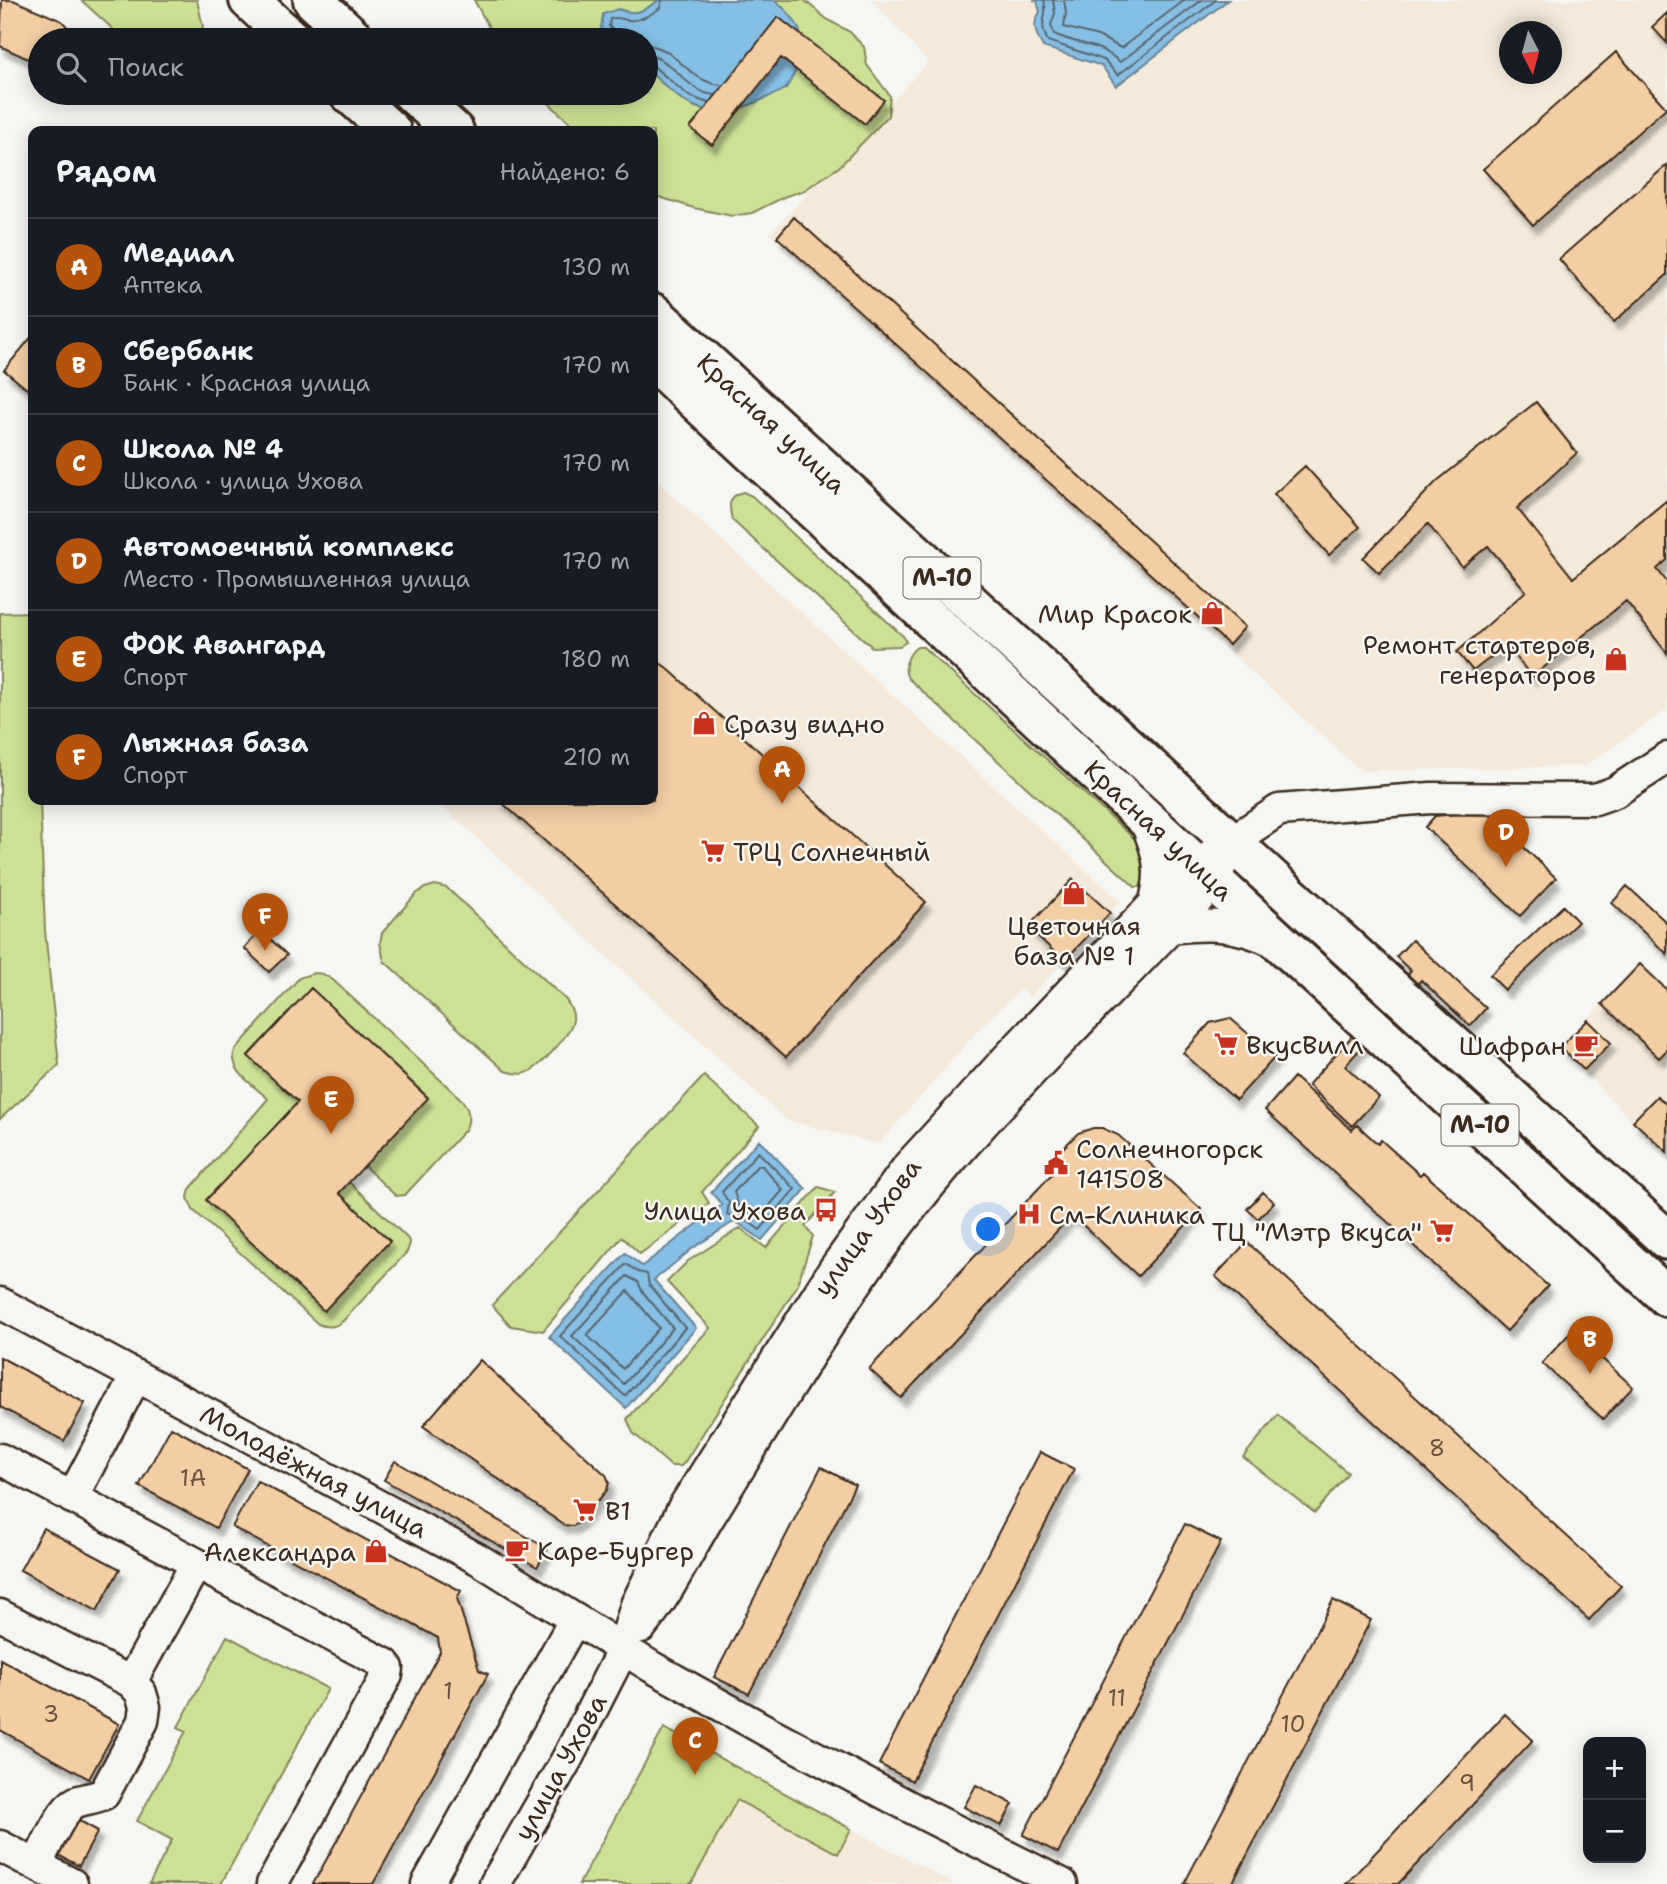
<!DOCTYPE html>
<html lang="ru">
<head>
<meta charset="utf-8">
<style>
	body { margin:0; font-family:"Shantell Sans",sans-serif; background:#20242c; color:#f1f3f6 }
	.controls { position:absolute; right:21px; bottom:21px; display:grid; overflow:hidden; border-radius:14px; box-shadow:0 4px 18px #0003 }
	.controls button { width:63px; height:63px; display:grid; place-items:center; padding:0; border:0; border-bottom:2px solid #363941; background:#171b24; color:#f1f3f6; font:35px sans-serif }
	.compass { position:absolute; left:1499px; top:21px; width:63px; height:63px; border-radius:50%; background:#171b24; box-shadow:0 4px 18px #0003; rotate:174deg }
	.you { position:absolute; left:989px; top:1230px; width:24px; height:24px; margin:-18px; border:5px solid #fff; border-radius:50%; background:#1a73e8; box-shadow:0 0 0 10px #1a73e833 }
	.badge { display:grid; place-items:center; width:46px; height:46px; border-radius:50%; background:#b45309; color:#fff; font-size:23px; font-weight:700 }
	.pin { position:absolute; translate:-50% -58px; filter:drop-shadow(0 2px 4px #0008) }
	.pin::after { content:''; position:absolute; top:37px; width:24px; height:21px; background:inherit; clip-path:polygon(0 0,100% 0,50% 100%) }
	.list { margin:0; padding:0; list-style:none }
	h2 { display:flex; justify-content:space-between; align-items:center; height:91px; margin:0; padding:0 28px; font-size:30px }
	h2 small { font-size:23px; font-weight:400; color:#9ea1a6 }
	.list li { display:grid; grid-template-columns:46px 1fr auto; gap:21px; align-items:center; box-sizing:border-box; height:98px; padding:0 28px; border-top:2px solid #363941 }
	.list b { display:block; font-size:26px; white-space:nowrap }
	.list p { margin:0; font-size:23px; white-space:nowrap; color:#9ea1a6 }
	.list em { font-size:23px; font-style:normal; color:#9ea1a6 }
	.icon { flex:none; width:38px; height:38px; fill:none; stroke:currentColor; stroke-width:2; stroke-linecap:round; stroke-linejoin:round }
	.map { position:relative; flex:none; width:1667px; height:1884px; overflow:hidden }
	.search { position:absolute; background:#171b24; box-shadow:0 4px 18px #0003; left:28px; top:28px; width:630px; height:77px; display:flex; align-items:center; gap:18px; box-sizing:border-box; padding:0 24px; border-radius:38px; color:#9ea1a6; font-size:26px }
	.panel { position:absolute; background:#171b24; box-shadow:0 4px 18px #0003; left:28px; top:126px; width:630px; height:679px; border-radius:14px }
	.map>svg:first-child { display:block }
	.built { fill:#f5eada; fill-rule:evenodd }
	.green { fill:#cce196; stroke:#84865a; stroke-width:2 }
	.water { fill:#86bfe5; stroke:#688395; stroke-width:2 }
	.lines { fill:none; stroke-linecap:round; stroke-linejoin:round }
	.shore { stroke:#59666e; stroke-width:2 }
	.building { fill:#f4cea3; stroke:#3b2a1e; stroke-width:2; filter:url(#shadow) }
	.minor-casing { stroke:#3b2a1e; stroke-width:35 }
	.highway-casing { stroke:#3b2a1e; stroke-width:44 }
	.minor { stroke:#f6f6f2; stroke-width:30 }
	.highway { stroke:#f6f6f2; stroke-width:38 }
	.labels { text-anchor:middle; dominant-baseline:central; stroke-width:5; stroke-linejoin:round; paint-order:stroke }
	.number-label { font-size:23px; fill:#69533f }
	.shield { fill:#f6f6f2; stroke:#73675e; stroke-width:2 }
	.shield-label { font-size:24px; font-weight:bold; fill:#3b2a1e }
	.street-label { font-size:26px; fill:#3b2a1e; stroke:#f6f6f2 }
	.poi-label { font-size:26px; fill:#3b2a1e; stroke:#f6f6f2; text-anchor:start }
</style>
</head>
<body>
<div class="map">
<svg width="1667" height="1884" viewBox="0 0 1667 1884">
	<defs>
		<filter id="shadow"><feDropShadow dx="4.5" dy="8" stdDeviation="2" flood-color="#0004"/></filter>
	</defs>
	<rect width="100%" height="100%" fill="#f6f6f2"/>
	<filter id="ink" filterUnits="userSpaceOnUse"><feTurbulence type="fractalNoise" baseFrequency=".0143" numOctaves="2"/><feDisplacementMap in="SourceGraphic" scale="14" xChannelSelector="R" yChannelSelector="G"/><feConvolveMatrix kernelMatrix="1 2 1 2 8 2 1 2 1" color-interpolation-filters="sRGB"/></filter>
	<g filter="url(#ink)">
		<path class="built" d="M 871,0 L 1667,0 L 1667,710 L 1585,766 L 1361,771 L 770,234 L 928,62 ZM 1510,32 L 1552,32 L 1552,74 L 1510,74 Z
			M 653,478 L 1120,901 L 1030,997 L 1021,989 L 981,1027 L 879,1144 L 786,1120 L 435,800 L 653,800 Z
			M 1640,964 L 1667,990 L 1667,1152 L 1626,1115 L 1560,1047 Z
			M 664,1728 L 954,1884 L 579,1884 Z"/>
		<path class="green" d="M 81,0 L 197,0 L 203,27 L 193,40 L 125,40 Z
			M 474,0 L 659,0 C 644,11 636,16 618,9 L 601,28 L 613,40 L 496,40 Z
			M 774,0 L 804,0 L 828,20 L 850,32 L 864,47 L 867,65 L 890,96 L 888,116 L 839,167 L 803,191 L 786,196 L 752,213 L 732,216 L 694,208 L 653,195 L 653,131 L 584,131 L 569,122 L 538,93 L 646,93 L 646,69 C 659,79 671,92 684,101 C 717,124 754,103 785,89 L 782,6 Z
			M 743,492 L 752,496 L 904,637 L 906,642 L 899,646 L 872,647 L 732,520 C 729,506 727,496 743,492 Z
			M 33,612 L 33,800 L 40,800 L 45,931 L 59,1065 L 0,1119 L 0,613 Z
			M 917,647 L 923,647 L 1139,843 C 1145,856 1147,874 1140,887 L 1135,887 L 908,678 C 902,669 908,653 917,647 Z
			M 435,885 L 447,888 L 566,1000 C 570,1007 574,1012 573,1020 C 571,1034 540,1068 526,1073 C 519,1075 512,1073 505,1071 L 384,961 L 380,943 L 382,933 L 416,894 L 425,888 Z
			M 314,973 L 323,974 L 333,980 L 462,1100 C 469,1109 471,1119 465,1130 L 405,1195 L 396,1196 L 364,1166 L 428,1097 L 311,989 L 248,1055 L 298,1102 L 324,1310 L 390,1241 L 339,1193 L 349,1182 L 407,1238 L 410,1243 L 407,1252 L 343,1321 C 336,1327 327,1328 318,1324 L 193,1210 L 188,1198 L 190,1189 L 268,1099 C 255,1086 228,1071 235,1050 L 299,978 Z
			M 704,1076 L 759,1126 L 702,1192 L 709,1203 L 640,1254 L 622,1237 L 543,1331 L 511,1326 L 492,1305 Z
			M 818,1187 L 835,1192 L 805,1226 L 813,1236 L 797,1286 L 684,1463 L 681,1466 L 671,1466 L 633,1433 L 627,1419 L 710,1328 L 667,1282 L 688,1261 L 740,1228 L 766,1248 Z
			M 1278,1415 L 1348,1473 L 1315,1513 L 1243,1457 Z
			M 227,1636 L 328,1689 L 221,1884 L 149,1884 L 172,1840 L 137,1821 L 186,1731 L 178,1727 Z
			M 664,1728 L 851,1829 L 838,1854 L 737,1800 L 691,1884 L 579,1884 Z"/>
		<path class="water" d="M 659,0 L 774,0 C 800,20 809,39 796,70 C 793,76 790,84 785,89 C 781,92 775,94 770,96 C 749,106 727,116 703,109 C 681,104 663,83 646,69 L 646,40 L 613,40 L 601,28 L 603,14 L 618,9 C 636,16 644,11 659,0 Z
			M 1033,0 L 1228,0 L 1116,86 L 1102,66 L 1043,47 C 1036,34 1031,25 1040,12 L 1037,1 Z
			M 759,1140 L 806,1189 L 762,1240 L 735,1221 L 693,1248 L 654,1280 L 696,1328 L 626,1408 L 549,1337 L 625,1253 L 642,1266 L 722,1205 L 711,1192 Z"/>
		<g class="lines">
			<path class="shore" d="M 1044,0 C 1049,19 1037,21 1048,41 L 1104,60 L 1118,75 L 1216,0
				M 1053,0 L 1055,13 L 1051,25 L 1054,34 C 1080,46 1097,42 1120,62 L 1202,0
				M 1064,0 L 1066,12 L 1064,27 L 1098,36 L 1121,48 L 1185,0
				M 617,40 L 616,34 L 609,26 L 610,19 C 619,16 619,19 627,20 C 639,22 652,14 660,8 L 662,0
				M 646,45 C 677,46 686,82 722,85
				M 646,55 C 673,57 686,92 714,95
				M 646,64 L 653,66 L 689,96 L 708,103
				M 758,1152 L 795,1189 L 760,1230 L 739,1215 L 727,1215 L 729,1203 L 722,1192 Z
				M 758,1165 L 762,1166 L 783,1190 L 759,1218 L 738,1205 L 734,1192 Z
				M 626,1264 L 638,1272 L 647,1274 L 649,1285 L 685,1328 L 625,1396 L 560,1336 Z
				M 627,1276 L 638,1282 L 642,1291 L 673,1328 L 624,1384 L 572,1336 Z
				M 628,1291 L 659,1328 L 623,1369 L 587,1335 Z"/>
		</g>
		<path class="building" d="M 2,0 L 13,0 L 62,21 L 79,40 L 40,40 L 40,67 L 35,62 L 0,46 Z
			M 1667,13 L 1667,43 L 1652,27 Z
			M 778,17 L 884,100 L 865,124 L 781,58 L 712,145 L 690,128 Z
			M 1616,52 L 1666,108 L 1533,225 L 1483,169 Z
			M 1667,165 L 1667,275 L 1614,322 L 1559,259 Z
			M 794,217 L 1245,627 L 1229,645 L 777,237 Z
			M 33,335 L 33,394 L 4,370 Z
			M 1536,402 L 1577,453 L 1517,508 L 1573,578 L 1667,500 L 1667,560 L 1657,569 L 1667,582 L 1667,653 L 1626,601 L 1532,677 L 1507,645 L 1473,671 L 1457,652 L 1526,591 L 1488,546 L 1462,567 L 1428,524 L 1379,573 L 1363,558 L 1437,481 Z
			M 1305,466 L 1360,527 L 1329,555 L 1274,494 Z
			M 653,658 L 667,668 L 926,902 L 786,1057 L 499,800 L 653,800 Z
			M 1486,811 L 1556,878 L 1520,916 L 1425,827 L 1435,816 Z
			M 1073,879 L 1110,913 L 1064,961 L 1028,927 Z
			M 1627,886 L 1667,923 L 1667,954 L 1612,903 Z
			M 1563,906 L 1578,922 L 1505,990 L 1490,975 Z
			M 261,930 L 287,955 L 269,972 L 244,948 Z
			M 1412,940 L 1486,1008 L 1470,1026 L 1421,980 L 1345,1066 L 1379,1097 L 1352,1126 L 1308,1085 L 1411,971 L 1396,957 Z
			M 1640,964 L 1667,990 L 1667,1050 L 1659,1058 L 1602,1004 Z
			M 311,988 L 428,1098 L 339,1193 L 390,1241 L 324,1311 L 206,1200 L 298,1102 L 248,1056 Z
			M 1230,1018 L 1275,1057 L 1236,1100 L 1183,1053 L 1210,1023 Z
			M 1588,1020 L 1611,1043 L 1584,1070 L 1560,1047 Z
			M 1294,1077 L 1352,1130 L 1357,1125 L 1378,1144 L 1381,1140 L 1420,1175 L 1423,1172 L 1548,1286 L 1507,1331 L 1265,1110 Z
			M 1657,1096 L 1667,1105 L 1667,1152 L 1633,1121 Z
			M 1093,1128 L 1102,1128 L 1118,1135 L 1201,1209 L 1138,1276 L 1072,1215 L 901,1398 L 869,1369 L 1053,1173 L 1045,1166 L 1078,1133 Z
			M 1263,1192 L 1274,1202 L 1258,1219 L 1247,1209 Z
			M 1247,1242 L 1621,1586 L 1589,1620 L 1215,1276 Z
			M 1572,1331 L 1633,1387 L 1603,1419 L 1542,1363 Z
			M 0,1357 L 85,1403 L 64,1441 L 0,1407 Z
			M 480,1360 L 606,1475 L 609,1482 L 607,1490 L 580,1522 L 573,1526 L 564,1525 L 423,1426 Z
			M 171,1427 L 248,1469 L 216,1528 L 139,1486 Z
			M 1040,1452 L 1074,1469 L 912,1781 L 879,1764 Z
			M 395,1461 L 548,1549 L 537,1567 L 384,1480 Z
			M 821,1467 L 855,1485 L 749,1694 L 714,1677 Z
			M 257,1481 L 461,1591 L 457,1598 L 479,1670 L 488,1674 L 373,1884 L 313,1884 L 440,1652 L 438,1638 L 232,1527 Z
			M 1185,1524 L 1221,1542 L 1058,1853 L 1023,1835 Z
			M 43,1528 L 120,1569 L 97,1611 L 20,1570 Z
			M 1333,1600 L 1371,1620 L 1330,1698 L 1232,1884 L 1184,1884 Z
			M 0,1659 L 119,1724 L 89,1779 L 0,1730 Z
			M 1505,1714 L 1533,1740 L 1432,1848 L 1398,1884 L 1346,1884 Z
			M 976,1785 L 1013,1804 L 1001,1826 L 964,1807 Z
			M 78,1820 L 98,1831 L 79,1866 L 58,1855 Z"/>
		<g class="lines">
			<g class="minor-casing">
				<path id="minor" d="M 1145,820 C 1158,852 1164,870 1154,904
					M 1172,928 C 1211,923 1237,924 1273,941
					M 0,1303 L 478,1559 L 652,1667 L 765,1730 L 929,1817 L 1062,1884
					M 0,1459 L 385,1664 L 388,1668 L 387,1675 L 272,1884
					M 72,1498 L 136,1376
					M 0,1615 L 131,1682
					M 641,1627 C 668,1595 686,1555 708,1519 C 757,1440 805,1358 858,1281 C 958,1133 1093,1013 1214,882 L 1222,863
					M 0,1846 L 72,1884
					M 37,1864 C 45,1849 61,1809 76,1802 C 85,1799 95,1798 104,1794 L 143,1721 L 145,1707 L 141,1693 L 131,1682 L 196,1564
					M 427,1884 L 575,1619
					M 495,1884 L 567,1759 L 623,1649 L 636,1605 L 683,1508 L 834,1269 L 909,1165 L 1011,1054 L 1154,904 L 1196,865 L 1279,810 L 1431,798 L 1595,799 L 1615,792 L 1667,758"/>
			</g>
			<g class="highway-casing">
				<path id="highway" d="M 249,0 L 292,40
					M 313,0 L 356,40
					M 349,93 L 391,131
					M 412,93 L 454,131
					M 653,313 L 1667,1240
					M 653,361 L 1196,865 L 1667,1297"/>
			</g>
			<use href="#minor" class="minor"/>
			<use href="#highway" class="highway"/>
		</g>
	</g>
	<defs>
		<g id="shop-bare" transform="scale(1.89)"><path d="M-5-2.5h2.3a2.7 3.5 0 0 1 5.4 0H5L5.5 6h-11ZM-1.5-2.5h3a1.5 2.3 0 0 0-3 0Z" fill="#c8321e" stroke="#f6f6f2" stroke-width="2.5" paint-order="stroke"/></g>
		<g id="supermarket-bare" transform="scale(1.89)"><path d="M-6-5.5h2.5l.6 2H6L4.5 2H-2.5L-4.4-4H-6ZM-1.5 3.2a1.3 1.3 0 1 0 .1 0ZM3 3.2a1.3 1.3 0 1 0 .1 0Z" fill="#c8321e" stroke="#f6f6f2" stroke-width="2.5" paint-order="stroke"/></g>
		<g id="cafe-bare" transform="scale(1.89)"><path d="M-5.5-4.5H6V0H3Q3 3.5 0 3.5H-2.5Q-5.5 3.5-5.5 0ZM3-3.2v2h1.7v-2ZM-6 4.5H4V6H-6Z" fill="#c8321e" stroke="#f6f6f2" stroke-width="2.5" paint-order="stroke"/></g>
		<g id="civic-bare" transform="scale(1.89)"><path d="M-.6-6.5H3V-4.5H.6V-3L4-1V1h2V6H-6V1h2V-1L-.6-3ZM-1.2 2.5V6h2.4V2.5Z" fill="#c8321e" stroke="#f6f6f2" stroke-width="2.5" paint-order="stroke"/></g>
		<g id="bus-bare" transform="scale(1.89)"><path d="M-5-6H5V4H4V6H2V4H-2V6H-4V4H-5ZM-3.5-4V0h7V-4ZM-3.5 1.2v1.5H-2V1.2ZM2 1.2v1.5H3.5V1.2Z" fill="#c8321e" stroke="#f6f6f2" stroke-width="2.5" paint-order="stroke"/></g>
		<g id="hospital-bare" transform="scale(1.89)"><path d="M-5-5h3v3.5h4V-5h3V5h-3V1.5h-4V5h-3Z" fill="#c8321e" stroke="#f6f6f2" stroke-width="2.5" paint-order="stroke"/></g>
	</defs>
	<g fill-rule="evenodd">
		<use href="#shop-bare" x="1212" y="613"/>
		<use href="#shop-bare" x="1616" y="659"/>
		<use href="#shop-bare" x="704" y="723"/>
		<use href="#supermarket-bare" x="713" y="851"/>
		<use href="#shop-bare" x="1074" y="893"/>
		<use href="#supermarket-bare" x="1226" y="1044"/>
		<use href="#cafe-bare" x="1586" y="1045"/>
		<use href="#civic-bare" x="1056" y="1163"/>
		<use href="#bus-bare" x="826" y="1210"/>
		<use href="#hospital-bare" x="1029" y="1214"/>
		<use href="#supermarket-bare" x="1442" y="1231"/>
		<use href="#supermarket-bare" x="585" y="1510"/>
		<use href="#cafe-bare" x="517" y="1550"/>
		<use href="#shop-bare" x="376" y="1551"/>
	</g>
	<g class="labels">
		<g class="number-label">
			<text x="1437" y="1448">8</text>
			<text x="193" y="1478">1А</text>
			<text x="448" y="1691">1</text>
			<text x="1117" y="1698">11</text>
			<text x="51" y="1714">3</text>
			<text x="1293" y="1724">10</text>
			<text x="1467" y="1783">9</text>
		</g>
		<g class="shield">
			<rect x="903.5" y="557.5" width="77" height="41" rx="5"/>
			<rect x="1441.5" y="1104.5" width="77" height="41" rx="5"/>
		</g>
		<g class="shield-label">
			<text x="942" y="578">М-10</text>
			<text x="1480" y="1125">М-10</text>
		</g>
		<g class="street-label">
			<text transform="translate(772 423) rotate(43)">Красная улица</text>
			<text transform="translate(1159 830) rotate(43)">Красная улица</text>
			<text transform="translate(867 1227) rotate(-54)">улица Ухова</text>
			<text transform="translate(314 1471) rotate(28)">Молодёжная улица</text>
			<text transform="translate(560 1767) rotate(-61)">улица Ухова</text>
		</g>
		<g class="poi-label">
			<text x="1192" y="613" text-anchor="end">Мир Красок</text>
			<text x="1596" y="644" text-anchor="end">Ремонт стартеров,<tspan x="1596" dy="30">генераторов</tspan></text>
			<text x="724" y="723">Сразу видно</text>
			<text x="733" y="851">ТРЦ Солнечный</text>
			<text x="1074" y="925" text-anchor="middle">Цветочная<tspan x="1074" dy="30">база № 1</tspan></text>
			<text x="1246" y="1044">ВкусВилл</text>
			<text x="1566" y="1045" text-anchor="end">Шафран</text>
			<text x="1076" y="1148">Солнечногорск<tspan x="1076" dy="30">141508</tspan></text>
			<text x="806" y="1210" text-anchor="end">Улица Ухова</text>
			<text x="1049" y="1214">См-Клиника</text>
			<text x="1422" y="1231" text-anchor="end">ТЦ "Мэтр Вкуса"</text>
			<text x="605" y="1510">В1</text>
			<text x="537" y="1550">Каре-Бургер</text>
			<text x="356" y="1551" text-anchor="end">Александра</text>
		</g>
	</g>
</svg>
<div class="controls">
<button>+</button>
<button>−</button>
</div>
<svg class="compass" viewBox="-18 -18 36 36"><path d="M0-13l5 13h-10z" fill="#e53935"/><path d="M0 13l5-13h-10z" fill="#9ea1a6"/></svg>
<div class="you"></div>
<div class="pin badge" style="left:782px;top:804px">A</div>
<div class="pin badge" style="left:1590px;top:1374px">B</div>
<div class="pin badge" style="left:695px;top:1775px">C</div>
<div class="pin badge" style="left:1506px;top:867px">D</div>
<div class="pin badge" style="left:331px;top:1134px">E</div>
<div class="pin badge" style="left:265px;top:951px">F</div>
<div class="search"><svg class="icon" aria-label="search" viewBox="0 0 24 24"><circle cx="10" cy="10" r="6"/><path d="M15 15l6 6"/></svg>Поиск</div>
<section class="panel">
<h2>Рядом<small>Найдено: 6</small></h2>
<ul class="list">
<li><span class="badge">A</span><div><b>Медиал</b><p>Аптека</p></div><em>130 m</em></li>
<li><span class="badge">B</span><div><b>Сбербанк</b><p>Банк · Красная улица</p></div><em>170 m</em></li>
<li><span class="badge">C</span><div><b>Школа № 4</b><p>Школа · улица Ухова</p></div><em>170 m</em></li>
<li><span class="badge">D</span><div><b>Автомоечный комплекс</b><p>Место · Промышленная улица</p></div><em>170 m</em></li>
<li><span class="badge">E</span><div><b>ФОК Авангард</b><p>Спорт</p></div><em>180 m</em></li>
<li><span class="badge">F</span><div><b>Лыжная база</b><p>Спорт</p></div><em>210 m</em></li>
</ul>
</section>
</div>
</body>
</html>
